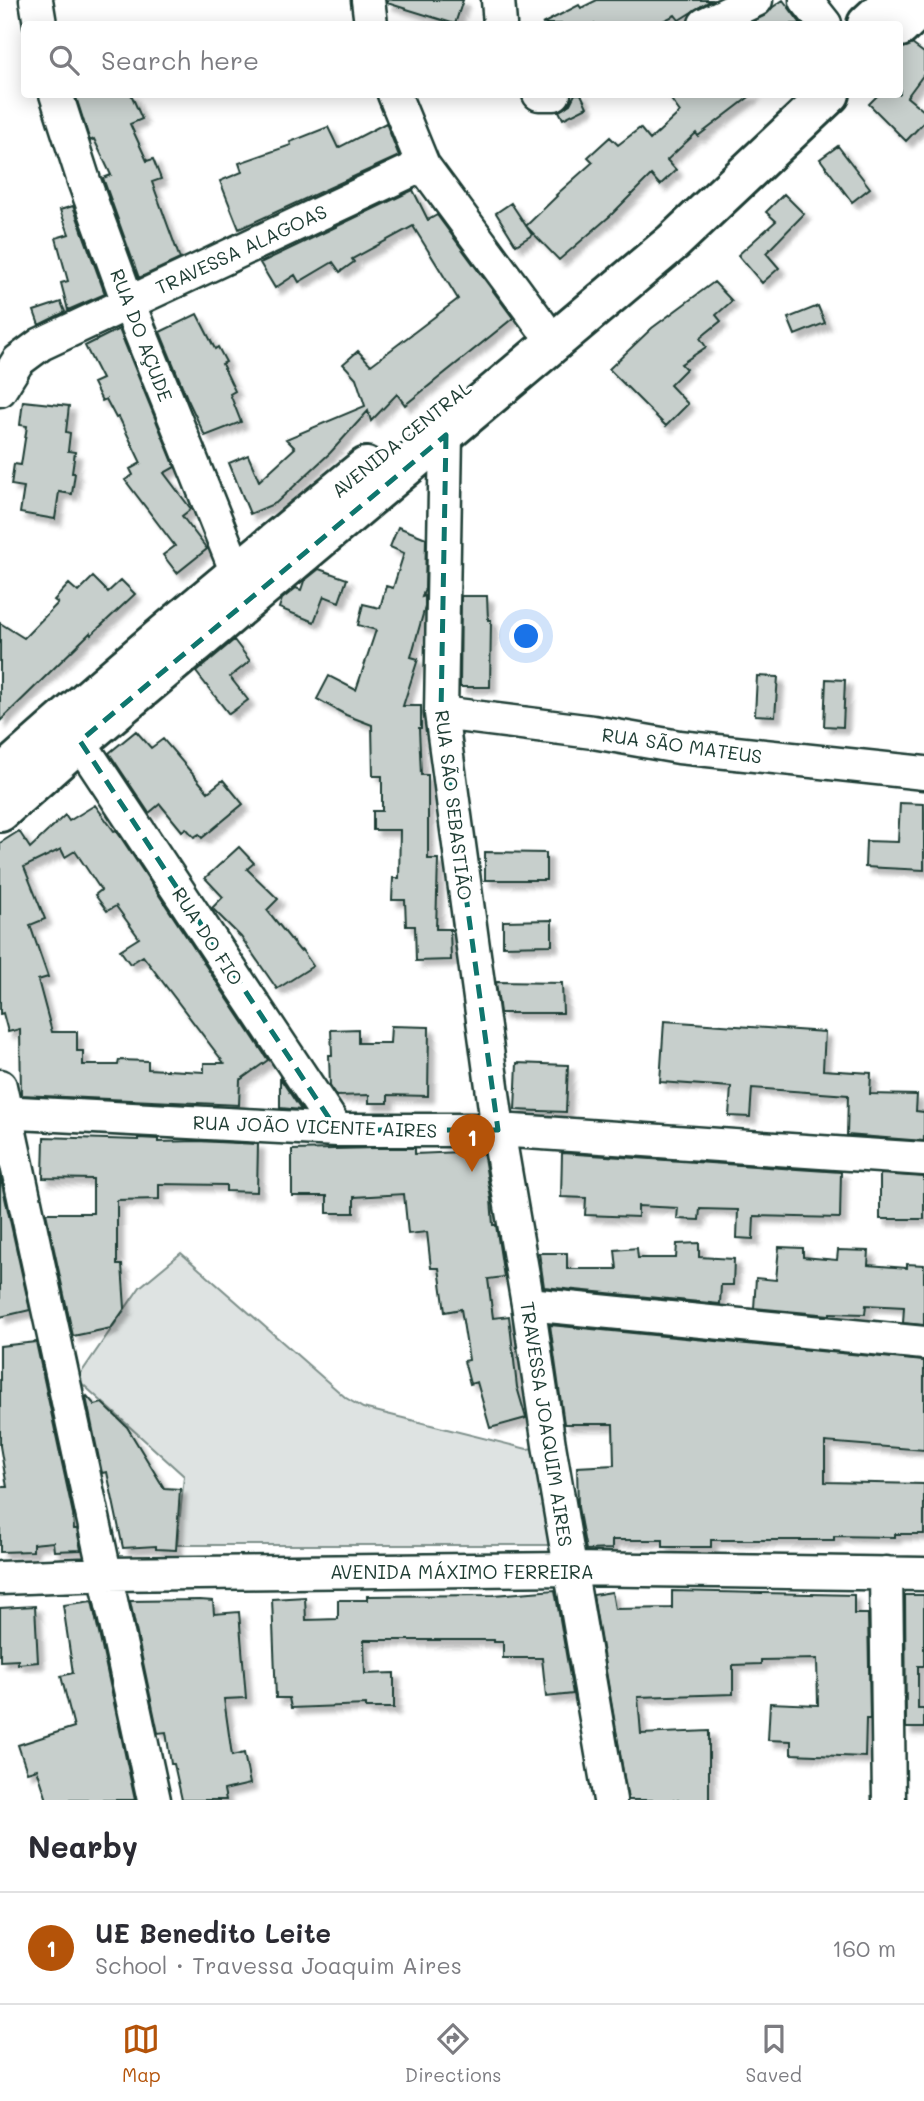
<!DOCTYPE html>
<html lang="en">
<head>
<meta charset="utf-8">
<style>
	body { margin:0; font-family:Mali,sans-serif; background:#f7f7f7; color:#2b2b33 }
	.you { position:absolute; left:527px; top:637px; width:24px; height:24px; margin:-18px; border:5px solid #fff; border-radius:50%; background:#1a73e8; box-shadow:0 0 0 10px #1a73e833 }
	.badge { display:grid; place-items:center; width:46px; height:46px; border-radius:50%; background:#b45309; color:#fff; font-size:23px; font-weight:700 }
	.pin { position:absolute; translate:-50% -58px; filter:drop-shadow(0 2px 4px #0008) }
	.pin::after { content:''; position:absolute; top:37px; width:24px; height:21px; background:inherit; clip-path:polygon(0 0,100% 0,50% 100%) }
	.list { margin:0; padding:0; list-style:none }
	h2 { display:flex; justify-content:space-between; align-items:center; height:91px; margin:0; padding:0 28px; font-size:30px }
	h2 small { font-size:23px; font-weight:400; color:#7c7c81 }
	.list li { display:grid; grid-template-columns:46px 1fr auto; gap:21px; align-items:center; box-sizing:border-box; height:112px; padding:0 28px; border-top:2px solid #e1e1e2 }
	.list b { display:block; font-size:26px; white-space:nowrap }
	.list p { margin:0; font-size:23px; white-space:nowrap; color:#7c7c81 }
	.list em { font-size:23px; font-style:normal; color:#7c7c81 }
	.icon { flex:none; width:38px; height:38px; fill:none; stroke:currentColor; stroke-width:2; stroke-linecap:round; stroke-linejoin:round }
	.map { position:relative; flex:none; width:924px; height:1800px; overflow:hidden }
	.search { position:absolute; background:#fff; box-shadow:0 4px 18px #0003; left:21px; right:21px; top:21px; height:77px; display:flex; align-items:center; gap:18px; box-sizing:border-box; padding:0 24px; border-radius:7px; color:#7c7c81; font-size:26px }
	.sheet { height:203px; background:#fff }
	nav { display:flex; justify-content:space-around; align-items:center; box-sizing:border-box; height:98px; border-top:2px solid #e1e1e2; background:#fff; font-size:19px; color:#7c7c81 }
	nav a { display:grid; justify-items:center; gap:4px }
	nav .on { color:#b45309 }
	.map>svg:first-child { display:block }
	.green { fill:#dee3e2; stroke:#7e908b; stroke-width:2 }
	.building { fill:#c7cfcc; stroke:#1f3d34; stroke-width:2; fill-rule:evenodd; filter:url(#shadow) }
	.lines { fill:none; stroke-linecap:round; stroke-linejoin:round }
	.minor-casing { stroke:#1f3d34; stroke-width:37 }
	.major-casing { stroke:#1f3d34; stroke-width:44 }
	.minor { stroke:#fff; stroke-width:32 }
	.major { stroke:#fff; stroke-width:38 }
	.marked { fill:none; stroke:#0f766e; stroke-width:5; stroke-dasharray:14 9; stroke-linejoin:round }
	.labels { text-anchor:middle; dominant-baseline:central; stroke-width:7; stroke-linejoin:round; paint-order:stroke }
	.street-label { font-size:19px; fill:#1f3d34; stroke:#fff }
</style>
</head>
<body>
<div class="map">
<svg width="924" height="1800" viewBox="0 0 924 1800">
	<defs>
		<filter id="shadow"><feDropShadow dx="6" dy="6" stdDeviation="2" flood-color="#0004"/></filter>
	</defs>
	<rect width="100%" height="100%" fill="#fff"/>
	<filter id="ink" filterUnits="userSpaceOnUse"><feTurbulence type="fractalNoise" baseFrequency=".0143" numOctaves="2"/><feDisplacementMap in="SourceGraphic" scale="14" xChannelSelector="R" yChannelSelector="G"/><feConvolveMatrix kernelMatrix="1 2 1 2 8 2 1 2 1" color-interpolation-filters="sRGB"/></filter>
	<g filter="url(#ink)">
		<path class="green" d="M 181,1253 L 346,1398 L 363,1408 L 527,1449 L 534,1448 L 555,1545 L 177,1545 L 184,1476 L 77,1379 L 140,1287 Z"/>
		<path class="building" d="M 387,0 L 463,0 L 455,24 L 387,3 Z
			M 597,0 L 711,0 L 679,20 L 675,15 L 657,24 L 542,24 L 579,5 L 581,8 Z
			M 783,0 L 801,24 L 747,24 L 764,16 L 773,7 Z
			M 912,44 L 924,53 L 924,74 L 907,97 L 924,111 L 924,122 L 906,141 L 869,104 L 879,94 L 900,94 L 900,48 Z
			M 75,94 L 131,94 L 142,119 L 130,124 L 147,161 L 153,159 L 161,179 L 152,182 L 180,259 L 139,278 L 103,178 L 111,175 L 94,139 L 90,141 Z
			M 575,94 L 581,94 L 587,107 L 563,119 L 559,111 L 570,104 Z
			M 667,94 L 753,94 L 698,136 L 696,133 L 667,160 L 676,170 L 660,185 L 651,175 L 610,216 L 559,260 L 526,226 L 557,196 L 556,195 L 593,162 L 588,157 L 610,137 L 618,145 L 640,128 L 650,140 L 680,112 Z
			M 386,123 L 399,156 L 239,229 L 220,181 L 242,172 L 239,163 L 291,145 L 290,142 L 328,127 L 338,148 Z
			M 838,146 L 870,188 L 852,202 L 820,159 Z
			M 413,190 L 428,220 L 437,215 L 513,318 L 405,405 L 397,394 L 371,421 L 368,411 L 330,453 L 276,503 L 250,514 L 229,463 L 248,455 L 259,481 L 295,448 L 286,439 L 365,406 L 356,378 L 343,364 L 358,351 L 371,365 L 458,299 L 413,226 L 352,259 L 354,262 L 340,272 L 333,262 L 299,282 L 295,275 L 275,288 L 260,263 Z
			M 784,194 L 804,214 L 766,253 L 779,268 L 762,283 L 738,255 L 776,221 L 766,212 Z
			M 511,203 L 532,235 L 516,245 L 496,213 Z
			M 73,206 L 105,294 L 68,310 L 61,283 L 68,281 L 56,238 L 69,234 L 60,210 Z
			M 714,282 L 732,301 L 716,315 L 721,321 L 700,338 L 706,347 L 681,364 L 686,369 L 670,385 L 688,404 L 666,426 L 609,369 L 652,328 Z
			M 61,302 L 65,312 L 39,325 L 34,311 Z
			M 818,306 L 825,323 L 795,335 L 788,318 Z
			M 197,314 L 215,349 L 218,347 L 226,362 L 222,364 L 235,391 L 230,394 L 241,422 L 205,436 L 187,398 L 160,332 Z
			M 119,329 L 175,467 L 164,473 L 191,509 L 182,516 L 207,549 L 177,573 L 163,555 L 175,546 L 125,480 L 133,475 L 130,469 L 141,463 L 119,417 L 116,418 L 106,399 L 102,401 L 93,383 L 102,379 L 85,346 Z
			M 23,401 L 69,406 L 66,432 L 70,433 L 68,451 L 75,452 L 72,473 L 75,473 L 72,494 L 59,492 L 55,519 L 20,513 L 24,487 L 11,485 L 14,464 L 21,465 L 27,426 L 20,425 Z
			M 398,527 L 426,538 L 425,588 L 422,597 L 425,596 L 425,607 L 411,657 L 418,659 L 403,706 L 421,706 L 421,728 L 419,728 L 421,775 L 428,775 L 428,859 L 438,859 L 436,929 L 450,929 L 451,960 L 416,961 L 415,926 L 406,926 L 405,900 L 392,900 L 393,878 L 399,878 L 400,830 L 373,830 L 373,811 L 382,811 L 382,776 L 373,776 L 372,725 L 346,715 L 317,699 L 329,676 L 356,690 L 376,630 L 358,625 L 363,604 L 380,608 L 386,586 L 393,588 L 404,553 L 390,547 Z
			M 319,569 L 347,579 L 339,602 L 324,596 L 314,622 L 279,608 L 282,599 L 296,588 L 301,590 L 304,581 Z
			M 93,577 L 108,592 L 121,580 L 135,594 L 91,635 L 90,633 L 0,721 L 0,623 L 24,638 L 58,603 L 54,600 L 69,584 L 78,592 Z
			M 461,596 L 487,596 L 488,620 L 491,620 L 490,687 L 460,687 Z
			M 234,640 L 250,661 L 230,677 L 248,700 L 229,714 L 196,672 Z
			M 757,676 L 778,677 L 775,716 L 755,715 Z
			M 826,679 L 845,680 L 843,727 L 824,726 Z
			M 136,731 L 151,748 L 163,739 L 208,792 L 223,780 L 243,804 L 202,838 L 199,834 L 194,837 L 186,828 L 182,831 L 160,804 L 149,813 L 109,753 Z
			M 900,803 L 924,804 L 924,870 L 865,867 L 866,841 L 898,842 Z
			M 95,805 L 114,831 L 116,830 L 268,1060 L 240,1080 L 239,1105 L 21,1095 L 20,1029 L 8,1032 L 3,1013 L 0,1014 L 0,843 L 19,831 L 30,848 L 65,815 L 69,821 ZM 61,849 L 65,857 L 75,851 L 101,890 L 95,895 L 107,911 L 116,906 L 139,938 L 120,950 L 130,964 L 143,956 L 224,1063 L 204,1063 L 204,1072 L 148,1069 L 148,1061 L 119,1060 L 118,1065 L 83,1065 L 83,1051 L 77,1051 L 77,1032 L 52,1032 L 38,980 L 48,977 L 30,925 L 45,919 L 24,867 Z
			M 239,847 L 254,863 L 247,869 L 278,899 L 267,910 L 300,951 L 302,950 L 313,966 L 277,989 L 241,937 L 212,908 L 223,897 L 205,878 Z
			M 485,852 L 546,853 L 546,880 L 485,880 Z
			M 552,920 L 552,945 L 503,946 L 503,921 Z
			M 496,982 L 562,983 L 563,1013 L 500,1013 Z
			M 664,1021 L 825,1032 L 823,1070 L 871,1073 L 870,1094 L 917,1095 L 916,1111 L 924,1112 L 924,1141 L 847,1135 L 848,1095 L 752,1088 L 750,1117 L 729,1116 L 731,1087 L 660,1082 Z
			M 391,1026 L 429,1027 L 428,1096 L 388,1095 L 388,1103 L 369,1103 L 369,1095 L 336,1096 L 330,1086 L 329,1055 L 332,1055 L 331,1030 L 358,1029 L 358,1043 L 390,1043 Z
			M 517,1063 L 568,1065 L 566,1112 L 515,1110 Z
			M 280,1078 L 301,1110 L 280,1108 Z
			M 44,1137 L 138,1140 L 138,1138 L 158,1139 L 158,1142 L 197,1141 L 258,1144 L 257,1192 L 226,1191 L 226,1185 L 159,1184 L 159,1199 L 117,1200 L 117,1265 L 122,1265 L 125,1308 L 111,1328 L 73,1336 L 46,1213 L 93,1213 L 93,1179 L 43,1178 Z
			M 376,1148 L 415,1148 L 415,1154 L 483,1151 L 491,1199 L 493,1225 L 496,1225 L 504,1277 L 488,1279 L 493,1318 L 509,1316 L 517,1387 L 526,1418 L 490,1428 L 477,1382 L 470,1384 L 464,1361 L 469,1360 L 461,1309 L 445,1312 L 439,1268 L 431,1268 L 427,1232 L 408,1234 L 404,1194 L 354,1197 L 354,1213 L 327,1213 L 327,1196 L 292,1196 L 292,1150 Z
			M 562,1153 L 841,1172 L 840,1218 L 754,1216 L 753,1239 L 737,1238 L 738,1210 L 700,1209 L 699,1220 L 677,1219 L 678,1208 L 638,1206 L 638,1217 L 585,1215 L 586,1198 L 561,1197 Z
			M 880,1174 L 924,1177 L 924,1219 L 880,1219 Z
			M 0,1175 L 30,1310 L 0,1317 Z
			M 699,1243 L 699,1257 L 734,1259 L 733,1285 L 721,1285 L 720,1304 L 544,1287 L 539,1253 L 567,1253 L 567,1269 L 617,1269 L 615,1250 L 637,1248 L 638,1258 L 676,1258 L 677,1244 Z
			M 779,1247 L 803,1248 L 803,1257 L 837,1260 L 838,1250 L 869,1251 L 868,1265 L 907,1268 L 907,1264 L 924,1265 L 924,1325 L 903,1323 L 904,1307 L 866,1305 L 865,1314 L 830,1313 L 830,1315 L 754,1308 L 756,1278 L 776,1280 Z
			M 550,1325 L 924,1361 L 924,1450 L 825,1442 L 825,1482 L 924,1484 L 924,1534 L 895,1534 L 895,1537 L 834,1536 L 834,1540 L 711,1540 L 711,1547 L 663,1547 L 663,1540 L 612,1540 L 612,1549 L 586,1550 L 578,1507 L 577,1467 L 614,1465 L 613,1424 L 564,1424 Z
			M 36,1342 L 73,1514 L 74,1529 L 77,1529 L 81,1550 L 54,1551 L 53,1542 L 33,1544 L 33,1551 L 0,1552 L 0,1487 L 7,1487 L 0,1446 L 0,1346 Z
			M 87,1396 L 95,1405 L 102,1403 L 127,1427 L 164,1488 L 180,1489 L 176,1550 L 156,1549 L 156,1546 L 123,1548 L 107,1472 L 102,1473 L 86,1397 Z
			M 555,1590 L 573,1694 L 546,1697 L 542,1658 L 503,1658 L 503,1642 L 494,1642 L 494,1640 L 364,1640 L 365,1674 L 394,1673 L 394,1708 L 366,1708 L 366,1705 L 291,1708 L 289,1698 L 276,1698 L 272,1599 L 305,1597 L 306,1620 L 338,1619 L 338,1600 L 367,1600 L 367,1596 L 494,1595 Z
			M 672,1591 L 854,1595 L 854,1614 L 868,1614 L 870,1719 L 866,1719 L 865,1757 L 791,1754 L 791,1741 L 768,1740 L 770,1703 L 818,1705 L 817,1659 L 761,1660 L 761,1664 L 733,1665 L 733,1694 L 638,1697 L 641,1734 L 709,1731 L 709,1800 L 628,1800 L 593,1595 L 612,1592 L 615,1609 L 672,1608 Z
			M 905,1595 L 924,1595 L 924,1666 L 918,1666 L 918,1709 L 924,1709 L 924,1728 L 906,1728 Z
			M 200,1600 L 213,1601 L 214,1614 L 239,1612 L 246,1698 L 224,1699 L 232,1756 L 244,1753 L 250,1784 L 224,1790 L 226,1800 L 182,1800 L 174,1764 L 171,1764 L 166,1732 L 158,1733 L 130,1601 Z
			M 92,1601 L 135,1800 L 47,1800 L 37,1769 L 27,1772 L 18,1745 L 74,1727 L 61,1676 L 73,1673 L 63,1605 Z
			M 35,1606 L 38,1662 L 18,1664 L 18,1660 L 0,1661 L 0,1608 Z"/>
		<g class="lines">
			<g class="minor-casing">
				<path id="minor" d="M 36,0 L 40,24
					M 368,0 L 371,24
					M 498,0 L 500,24
					M 806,0 L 825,24
					M 705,24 L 756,0
					M 56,94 L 84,181 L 128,302 L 237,573
					M 394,94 L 423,165 L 541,325
					M 539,94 L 554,94
					M 0,390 L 18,361 L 41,344 L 423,165
					M 446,435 L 441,713 L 498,1130 L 528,1304 L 549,1445 L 610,1800
					M 441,713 L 593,732 L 679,747 L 924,773
					M 67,723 L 337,1130
					M 0,1086 L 154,1800
					M 0,1112 L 337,1130 L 498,1130 L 924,1159
					M 528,1304 L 924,1343
					M 886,1573 L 889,1800
					M 0,1578 L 107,1574 L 570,1569 L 924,1574"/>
			</g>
			<g class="major-casing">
				<path id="major" d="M 867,24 L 893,0
					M 900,27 L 924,4
					M 0,777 C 119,670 242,568 366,467
					M 0,812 L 80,741 L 673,242 L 830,94"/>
			</g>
			<use href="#minor" class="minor"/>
			<use href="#major" class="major"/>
		</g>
	</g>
	<path class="marked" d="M 446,435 L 441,713 L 498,1130 L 337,1130 L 80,741 Z"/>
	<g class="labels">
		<g class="street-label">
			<text transform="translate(241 249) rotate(-25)">TRAVESSA ALAGOAS</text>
			<text transform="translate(142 335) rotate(69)">RUA DO AÇUDE</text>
			<text transform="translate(401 439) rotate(-39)">AVENIDA CENTRAL</text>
			<text transform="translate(682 745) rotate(8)">RUA SÃO MATEUS</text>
			<text transform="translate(454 805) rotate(83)">RUA SÃO SEBASTIÃO</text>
			<text transform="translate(208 936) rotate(57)">RUA DO FIO</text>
			<text transform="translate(315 1126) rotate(2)">RUA JOÃO VICENTE AIRES</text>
			<text transform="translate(547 1424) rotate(81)">TRAVESSA JOAQUIM AIRES</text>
			<text x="462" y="1571">AVENIDA MÁXIMO FERREIRA</text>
		</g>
	</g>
</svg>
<div class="you"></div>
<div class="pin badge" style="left:472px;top:1172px">1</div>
<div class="search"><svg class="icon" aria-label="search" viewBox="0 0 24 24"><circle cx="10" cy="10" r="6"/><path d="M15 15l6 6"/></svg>Search here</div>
</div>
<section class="sheet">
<h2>Nearby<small></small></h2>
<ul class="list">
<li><span class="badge">1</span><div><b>UE Benedito Leite</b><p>School · Travessa Joaquim Aires</p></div><em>160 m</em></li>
</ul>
</section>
<nav>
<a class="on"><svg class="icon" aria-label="map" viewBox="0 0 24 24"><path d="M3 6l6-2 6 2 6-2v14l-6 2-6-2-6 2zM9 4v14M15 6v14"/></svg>Map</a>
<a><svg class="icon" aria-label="directions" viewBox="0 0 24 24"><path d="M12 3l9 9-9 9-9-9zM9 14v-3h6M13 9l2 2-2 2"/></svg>Directions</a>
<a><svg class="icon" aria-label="saved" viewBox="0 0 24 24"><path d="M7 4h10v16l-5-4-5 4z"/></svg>Saved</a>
</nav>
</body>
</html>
